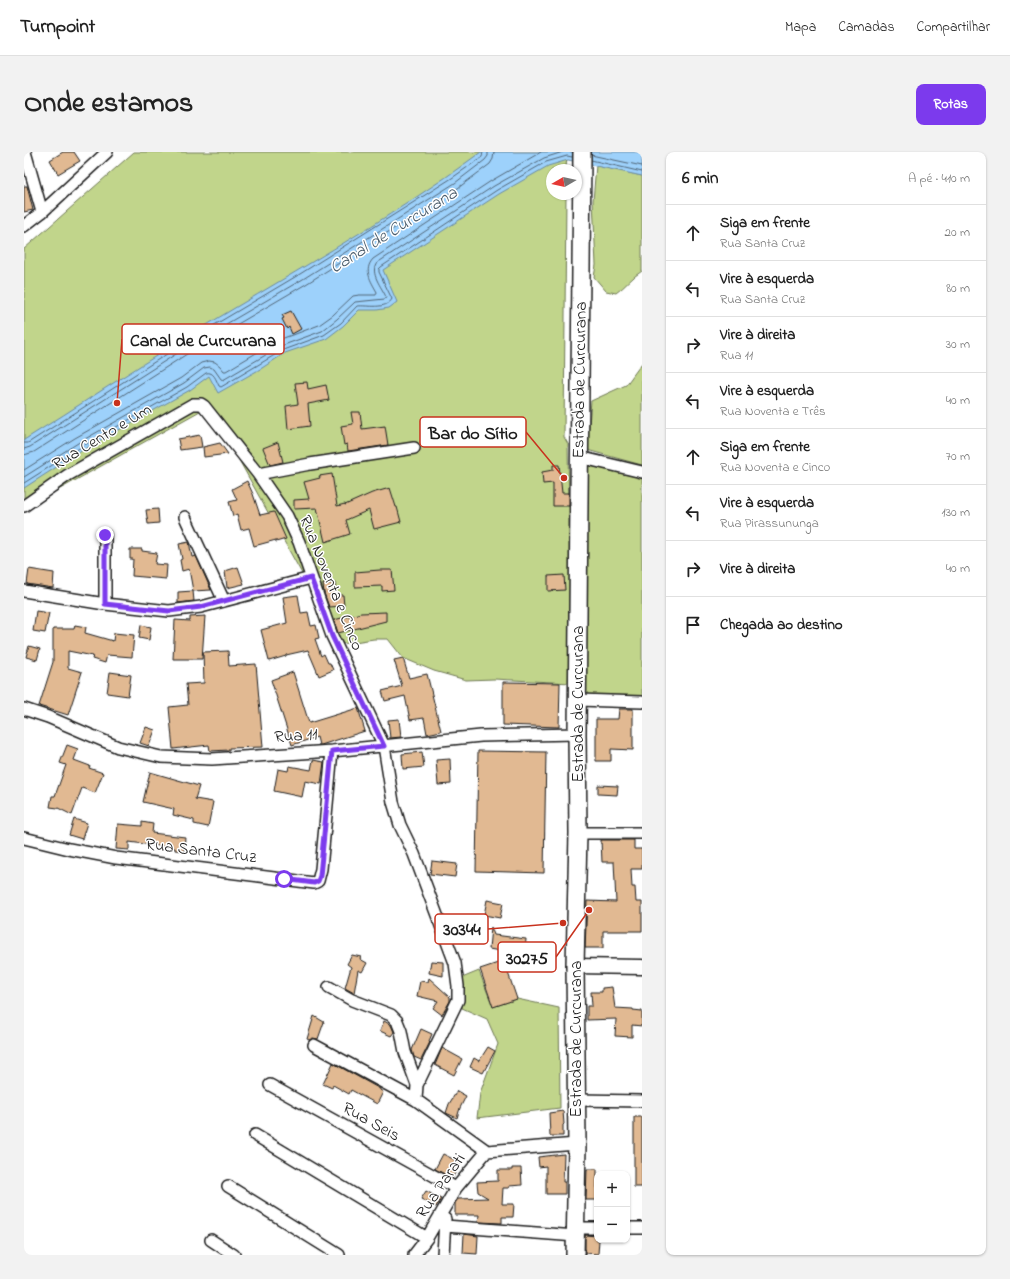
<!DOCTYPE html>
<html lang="pt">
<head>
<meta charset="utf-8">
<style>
	body { margin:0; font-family:"Indie Flower",sans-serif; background:#f2f2f2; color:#222 }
	.controls { position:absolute; right:12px; bottom:12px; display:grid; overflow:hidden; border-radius:8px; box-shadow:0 1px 3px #0004 }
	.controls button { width:36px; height:36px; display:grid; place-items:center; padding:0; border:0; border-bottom:1px solid #e0e0e0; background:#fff; color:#222; font:20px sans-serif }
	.compass { position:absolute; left:522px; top:12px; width:36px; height:36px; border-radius:50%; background:#fff; box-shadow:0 1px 3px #0004; rotate:261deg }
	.stop { position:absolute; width:12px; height:12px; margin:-9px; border:3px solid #7c3aed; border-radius:50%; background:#fff }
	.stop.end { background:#7c3aed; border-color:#fff; box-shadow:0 1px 4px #0008 }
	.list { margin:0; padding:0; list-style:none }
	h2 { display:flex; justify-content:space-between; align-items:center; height:52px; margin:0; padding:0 16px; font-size:17px }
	h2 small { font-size:13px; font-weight:400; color:#767676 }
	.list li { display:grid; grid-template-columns:26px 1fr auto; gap:12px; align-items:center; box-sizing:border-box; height:56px; padding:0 16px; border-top:1px solid #e0e0e0 }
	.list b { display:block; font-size:15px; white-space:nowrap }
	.list p { margin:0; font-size:13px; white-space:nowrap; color:#767676 }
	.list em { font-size:13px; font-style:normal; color:#767676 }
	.icon { flex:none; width:22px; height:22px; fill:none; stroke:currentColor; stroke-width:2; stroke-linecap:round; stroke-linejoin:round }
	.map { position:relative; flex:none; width:618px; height:1103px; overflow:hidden; border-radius:8px }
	header { display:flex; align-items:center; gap:24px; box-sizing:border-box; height:56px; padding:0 20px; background:#fff; border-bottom:1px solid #e0e0e0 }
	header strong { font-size:19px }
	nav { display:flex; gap:22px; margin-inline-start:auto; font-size:14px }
	.intro { display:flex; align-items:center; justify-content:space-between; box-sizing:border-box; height:96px; padding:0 24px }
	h1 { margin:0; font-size:28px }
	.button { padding:10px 18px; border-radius:8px; background:#7c3aed; color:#fff; font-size:14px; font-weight:700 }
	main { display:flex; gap:24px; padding:0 24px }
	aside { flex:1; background:#fff; border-radius:8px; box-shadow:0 1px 3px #0004 }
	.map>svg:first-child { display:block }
	.green { fill:#c1d58b; stroke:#6e7854 }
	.water { fill:#9dd1fb; stroke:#6989a2 }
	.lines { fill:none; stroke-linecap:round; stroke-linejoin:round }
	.shore { stroke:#506475; stroke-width:1 }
	.building { fill:#e1b992; stroke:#1c1c1c }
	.minor-casing { stroke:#1c1c1c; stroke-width:14 }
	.tertiary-casing { stroke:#1c1c1c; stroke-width:17 }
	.primary-casing { stroke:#1c1c1c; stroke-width:20 }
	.minor { stroke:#fff; stroke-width:11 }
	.tertiary { stroke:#fff; stroke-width:14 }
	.primary { stroke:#fff; stroke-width:17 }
	.route { stroke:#7c3aed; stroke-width:5 }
	.labels { text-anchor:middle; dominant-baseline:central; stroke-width:3; stroke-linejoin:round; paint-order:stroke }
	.street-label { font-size:17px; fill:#1c1c1c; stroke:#fff }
	.water-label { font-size:18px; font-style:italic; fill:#495b6a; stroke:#fff }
	.leader { fill:none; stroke:#c8321e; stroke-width:1.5 }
	.callout-dot { fill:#c8321e; stroke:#fff; stroke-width:1.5 }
	.callout { fill:#fff; stroke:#c8321e; stroke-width:1.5 }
	.callout-label { font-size:18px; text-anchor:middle; font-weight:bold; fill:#1c1c1c }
</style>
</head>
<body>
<header>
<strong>Turnpoint</strong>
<nav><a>Mapa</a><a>Camadas</a><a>Compartilhar</a></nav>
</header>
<div class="intro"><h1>Onde estamos</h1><a class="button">Rotas</a></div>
<main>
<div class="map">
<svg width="618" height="1103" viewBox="0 0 618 1103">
	<rect width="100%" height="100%" fill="#fff"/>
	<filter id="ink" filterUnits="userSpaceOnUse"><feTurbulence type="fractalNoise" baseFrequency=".025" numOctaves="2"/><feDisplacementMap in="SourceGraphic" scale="8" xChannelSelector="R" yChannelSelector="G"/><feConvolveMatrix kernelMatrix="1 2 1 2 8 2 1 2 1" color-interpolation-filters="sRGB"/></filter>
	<g filter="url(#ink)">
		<path class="green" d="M 110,0 L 543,0 L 542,18 L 528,18 L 528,42 L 542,42 L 540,285 L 544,292 L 547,531 L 470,527 L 442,528 L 410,519 L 379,506 L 364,487 L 350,487 L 317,492 L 185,254 L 0,357 L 0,97 Z
			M 572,13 L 618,24 L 618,119 C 608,125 601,135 592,141 L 582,139 L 570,125 L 572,113 L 569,49 Z
			M 618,211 L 618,313 L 563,298 L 567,249 L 602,233 Z
			M 562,313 L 618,325 L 618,545 L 561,543 Z
			M 455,819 L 469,855 L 493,847 L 535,856 L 536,956 L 453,966 L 456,941 L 474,892 L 463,867 L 438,856 L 438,826 Z"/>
		<path class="water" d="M 457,0 L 618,0 L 618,24 L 544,8 L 524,14 L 475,42 L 359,118 L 373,150 L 365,156 L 353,158 L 335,158 L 319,174 L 302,187 L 261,201 L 238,216 L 194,241 L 185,224 L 166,238 L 59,298 L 0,336 L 0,288 C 53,255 105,220 158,188 C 258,126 363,70 457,0 Z"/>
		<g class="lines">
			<path class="shore" d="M 567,3 L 618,14
				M 567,8 L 618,20
				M 269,183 L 295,173 L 309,163 L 329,144 L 335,143 L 352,143 L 353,140 C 347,129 339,118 349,107 L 467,29 L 517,0
				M 0,291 L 4,291 L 160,191 L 276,122 L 428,26 L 458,5 L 459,0
				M 0,297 L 6,295 L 163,195 L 279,127 L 431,31 L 461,8 L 464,4 L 464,0
				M 0,303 L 10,300 L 166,200 L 282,132 L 434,36 L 466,12 L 469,7 L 470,0
				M 0,318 L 51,286 L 157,226 L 177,211 L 185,209 L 191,210 L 196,214 L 200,219 L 202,219 L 254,188 L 268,183
				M 0,325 L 54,291 L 160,231 L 180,216 L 186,215 L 190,217 L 197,227 L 199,228 L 257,194 L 298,179 L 313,167 L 331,150 L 361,147 L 362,145 C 358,135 345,121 353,111 L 470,34 L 520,6 L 539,0
				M 0,331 L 57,295 L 163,235 L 182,221 C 190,219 192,228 195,234 L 197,235 L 259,198 L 300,183 L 317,171 L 333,154 C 344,153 362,158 368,147 L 355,120 L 355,117 L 357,115 L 473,38 L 522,10 L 543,4 L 548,5"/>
		</g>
		<path class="building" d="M 39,0 L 50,0 L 56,9 L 34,22 L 26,8 Z
			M 0,34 L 3,34 L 9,58 L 0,60 Z
			M 267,159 L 277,177 L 268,182 L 265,175 L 263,177 L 258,167 L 260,166 L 258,163 Z
			M 283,230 L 284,237 L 302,233 L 305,248 L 284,252 L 286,274 L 264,277 L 262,254 L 274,252 L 271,231 Z
			M 327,260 L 336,260 L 338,277 L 361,274 L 364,293 L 324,299 L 323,292 L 320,293 L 317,274 L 329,272 Z
			M 176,283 L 178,295 L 156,298 L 154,287 Z
			M 254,290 L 259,310 L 246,313 L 239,296 Z
			M 196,291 L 204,302 L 180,305 L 179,295 Z
			M 529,313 L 535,313 L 538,341 L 545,341 L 545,354 L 529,354 L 529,331 L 519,332 L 518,320 L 529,318 Z
			M 308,322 L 313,354 L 321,352 L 321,353 L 348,341 L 366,336 L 372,355 L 373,355 L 377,370 L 350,377 L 345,358 L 322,368 L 326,382 L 301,390 L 293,356 L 270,357 L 270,348 L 285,347 L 280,330 L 296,326 L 295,324 Z
			M 223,329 L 229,342 L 236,363 L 250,360 L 262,387 L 252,390 L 252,388 L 230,394 L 225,376 L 217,378 L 213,362 L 209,364 L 205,350 L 213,348 L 208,337 Z
			M 134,357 L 135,371 L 124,372 L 122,358 Z
			M 165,390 L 168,405 L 172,404 L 187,438 L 169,439 L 165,417 L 158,419 L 156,408 L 158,407 L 155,392 Z
			M 106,397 L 118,397 L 118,399 L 133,401 L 131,412 L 143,413 L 142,427 L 108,424 L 109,407 L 106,407 Z
			M 214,415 L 220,432 L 203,436 L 201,419 Z
			M 5,417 L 30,421 L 29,436 L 3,432 Z
			M 356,418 L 368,418 L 370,438 L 358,439 L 358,434 L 331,435 L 331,420 Z
			M 540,423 L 541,438 L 524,439 L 524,424 Z
			M 311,431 L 312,443 L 319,443 L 320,454 L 305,455 L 300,441 L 299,432 Z
			M 169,439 L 170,449 L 154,451 L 154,440 Z
			M 274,443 L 277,461 L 284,460 L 287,474 L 292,473 L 295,486 L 291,487 L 297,504 L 300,502 L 304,511 L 306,511 L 309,518 L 295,524 L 284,498 L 262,503 L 262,504 L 245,509 L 237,478 L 263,471 L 259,445 Z
			M 12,459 L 25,461 L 21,481 L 9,479 Z
			M 362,460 L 362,469 L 314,481 L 310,468 L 337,461 Z
			M 181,464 L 178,507 L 149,507 L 151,468 L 166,469 L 166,465 Z
			M 51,473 L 62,475 L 61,481 L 89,489 L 90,481 L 110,483 L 108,505 L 83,503 L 81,511 L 68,507 L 69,504 L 44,499 L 44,516 L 58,520 L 44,563 L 15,554 L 29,510 L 29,477 L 50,477 Z
			M 117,473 L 127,475 L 125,488 L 115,486 Z
			M 5,494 L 16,497 L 13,508 L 2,505 Z
			M 204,499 L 205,514 L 232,512 L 239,595 L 205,596 L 205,598 L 186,599 L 185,593 L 149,597 L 145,555 L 164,553 L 162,532 L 180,531 L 179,500 Z
			M 379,506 L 385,526 L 403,522 L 417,579 L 403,582 L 400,566 L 386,568 L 381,544 L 361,549 L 358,539 L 378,534 L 370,508 Z
			M 86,520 L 107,523 L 104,544 L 83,541 Z
			M 269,520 L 285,571 L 334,556 L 341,579 L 297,593 L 295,593 L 293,585 L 268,593 L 247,528 Z
			M 479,530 L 536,531 L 535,575 L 479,573 Z
			M 595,557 L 609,557 L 609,598 L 587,597 L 587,609 L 572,609 L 572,567 L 594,567 Z
			M 375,567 L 377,585 L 366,586 L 364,568 Z
			M 122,575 L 131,578 L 125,594 L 116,591 Z
			M 43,593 L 54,597 L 50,608 L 66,614 L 65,616 L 79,621 L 71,641 L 58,636 L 48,663 L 34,656 L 26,655 L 28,644 L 31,644 L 42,613 L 36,611 Z
			M 454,599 L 522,600 L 520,721 L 452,719 Z
			M 398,600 L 400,615 L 379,617 L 378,602 Z
			M 426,607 L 427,632 L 414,633 L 412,608 Z
			M 289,608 L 300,610 L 297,632 L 281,629 L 278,645 L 250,639 L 254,617 L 264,619 L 265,614 L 287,618 Z
			M 126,620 L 175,634 L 171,647 L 189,650 L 184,675 L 170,672 L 170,668 L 149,663 L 150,657 L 119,650 Z
			M 574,633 L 594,634 L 593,643 L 574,642 Z
			M 50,667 L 63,671 L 58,687 L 45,683 Z
			M 118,670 L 129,672 L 128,681 L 161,685 L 160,699 L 151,698 L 151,696 L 105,690 L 105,698 L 92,697 L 94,672 L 118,674 Z
			M 577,688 L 610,688 L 610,697 L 618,697 L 618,717 L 607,717 L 608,735 L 611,735 L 612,750 L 618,750 L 618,779 L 579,779 L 579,796 L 561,796 L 563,749 L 592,750 L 590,710 L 578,710 Z
			M 408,709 L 433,712 L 431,725 L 406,722 Z
			M 463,748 L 479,751 L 476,766 L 460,763 Z
			M 467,775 L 470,783 L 502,787 L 501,799 L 475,796 L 476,799 L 465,797 Z
			M 328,803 L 337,805 L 336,807 L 343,811 L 338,820 L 334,818 L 330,841 L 321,836 L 327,815 L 323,812 Z
			M 407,809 L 419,810 L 419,824 L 405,821 Z
			M 480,809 L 493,847 L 469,855 L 456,817 Z
			M 405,826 L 426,845 L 426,849 L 418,863 L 409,856 L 414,849 L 393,844 L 396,829 L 404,830 Z
			M 588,835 L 591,856 L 609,857 L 609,858 L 618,859 L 618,874 L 608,873 L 608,885 L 591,884 L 592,867 L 563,868 L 563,854 L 568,854 L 567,840 L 578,840 L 578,836 Z
			M 290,864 L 300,870 L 294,887 L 289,886 L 285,888 L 283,887 Z
			M 360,869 L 367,873 L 370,880 L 367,884 L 356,879 Z
			M 397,877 L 408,882 L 405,889 L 406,890 L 397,908 L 390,905 L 388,898 Z
			M 464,895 L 471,899 L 459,921 L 446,915 L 450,906 L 455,909 Z
			M 418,896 L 438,907 L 430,923 L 411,913 Z
			M 309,911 L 356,937 L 356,938 L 359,940 L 353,952 L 327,938 L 325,942 L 309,933 L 308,936 L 299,932 Z
			M 433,939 L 442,944 L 436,956 L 433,966 L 422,961 L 425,952 Z
			M 539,959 L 540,972 L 539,973 L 539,984 L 526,984 L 525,961 Z
			M 610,965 L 618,965 L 618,1035 L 610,1035 Z
			M 419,1002 L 437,1011 L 428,1026 L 411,1017 Z
			M 540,1002 L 539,1030 L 541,1030 L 541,1042 L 522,1042 L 522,1014 L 515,1015 L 514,1005 Z
			M 488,1016 L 497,1016 L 498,1033 L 485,1034 L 485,1036 L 479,1036 L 478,1052 L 490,1052 L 489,1065 L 478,1065 L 478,1071 L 454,1070 L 455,1063 L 431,1063 L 431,1051 L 434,1047 L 464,1046 L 454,1040 L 453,1030 L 474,1029 L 474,1018 L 488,1018 Z
			M 563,1017 L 573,1017 L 573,1048 L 562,1048 Z
			M 402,1039 L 417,1047 L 412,1055 L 397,1047 Z
			M 440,1082 L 454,1084 L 453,1102 L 439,1101 Z
			M 561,1083 L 573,1084 L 573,1088 L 575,1088 L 574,1102 L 561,1101 Z"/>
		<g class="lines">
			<g class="minor-casing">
				<path id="minor" d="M 1,0 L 18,60
					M 0,74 L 18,60 L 83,0
					M 555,305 L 618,320
					M 234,322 L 286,312 L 390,296
					M 0,354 L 44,323 L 169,252 L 177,252 L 180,254 L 234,322 L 263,364 L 275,390 L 308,484 L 360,594 L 369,650 L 376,673 L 390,702 L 431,811 L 434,834 L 434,848 L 393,933 L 392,948 L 463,999
					M 161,365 L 200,449
					M 81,383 L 81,452
					M 0,439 L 81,452 L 145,459 L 177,455 L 287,426
					M 554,548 L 618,550
					M 0,557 L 24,565 L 94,595 L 137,605 L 188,607 L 308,599 L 457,584 L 553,582
					M 554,681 L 618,681
					M 0,686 L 45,697 L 92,706 L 290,731 L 294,729 L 297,717 L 308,599
					M 305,835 L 328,848 L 367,863 L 373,869 L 377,879 L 381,900 L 393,933
					M 290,893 L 392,948
					M 246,933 L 432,1036
					M 553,948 L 618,949
					M 231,983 L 403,1086
					M 204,1034 L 315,1103
					M 421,1074 L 552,1084
					M 552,1076 L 573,1076
					M 603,1076 L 618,1076
					M 187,1088 L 210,1103
					M 390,1103 L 403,1086 L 432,1036 L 463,999 L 553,992
					M 419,1103 L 421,1067"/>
			</g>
			<g class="tertiary-casing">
				<path id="tertiary" d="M 551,814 L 618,815"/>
			</g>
			<g class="primary-casing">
				<path id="primary" d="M 551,1103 L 553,992 L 551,814 L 554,681 L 553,582 L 558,0"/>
			</g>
			<use href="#minor" class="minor"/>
			<use href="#tertiary" class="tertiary"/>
			<use href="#primary" class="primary"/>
		</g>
	</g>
	<g class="lines" filter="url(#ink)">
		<path class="route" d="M 81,383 L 81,452 L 145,459 L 177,455 L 287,426 L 308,484 L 360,594 L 308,599 L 296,724 L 294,729 L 290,731 L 260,727"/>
	</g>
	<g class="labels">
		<g class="street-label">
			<text transform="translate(556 228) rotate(-89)">Estrada de Curcurana</text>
			<text transform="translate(78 285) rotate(-31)">Rua Cento e Um</text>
			<text transform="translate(307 431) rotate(68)">Rua Noventa e Cinco</text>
			<text transform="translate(554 552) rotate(-90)">Estrada de Curcurana</text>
			<text transform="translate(272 584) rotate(-4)">Rua 11</text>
			<text transform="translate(177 699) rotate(7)">Rua Santa Cruz</text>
			<text transform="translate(552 887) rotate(-90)">Estrada de Curcurana</text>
			<text transform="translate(347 970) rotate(29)">Rua Seis</text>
			<text transform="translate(417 1034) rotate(-56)">Rua Parati</text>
		</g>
		<g class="water-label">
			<text transform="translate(370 79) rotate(-32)">Canal de Curcurana</text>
		</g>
	</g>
	<path class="leader" d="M93 251L98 187M540 326L502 280M539 771L464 777M565 758L532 805"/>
	<g class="callout-dot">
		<circle cx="93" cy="251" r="4"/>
		<circle cx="540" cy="326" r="4"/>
		<circle cx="539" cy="771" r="4"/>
		<circle cx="565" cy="758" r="4"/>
	</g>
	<g class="callout">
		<rect x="98" y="172" width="162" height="30" rx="4"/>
		<rect x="396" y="265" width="106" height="30" rx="4"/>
		<rect x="411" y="762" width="53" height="30" rx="4"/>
		<rect x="474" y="790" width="58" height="30" rx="4"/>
	</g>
	<g class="callout-label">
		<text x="179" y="194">Canal de Curcurana</text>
		<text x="449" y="287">Bar do Sítio</text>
		<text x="438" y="783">30344</text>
		<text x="503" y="812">30275</text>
	</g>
</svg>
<div class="controls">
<button>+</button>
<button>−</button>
</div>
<svg class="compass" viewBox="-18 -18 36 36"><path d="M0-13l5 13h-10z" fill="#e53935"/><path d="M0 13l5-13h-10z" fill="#767676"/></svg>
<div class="stop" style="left:260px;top:727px"></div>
<div class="stop end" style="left:81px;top:383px"></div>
</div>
<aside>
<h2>6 min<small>A pé · 410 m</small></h2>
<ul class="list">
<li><svg class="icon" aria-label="ahead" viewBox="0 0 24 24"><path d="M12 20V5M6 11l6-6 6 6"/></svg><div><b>Siga em frente</b><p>Rua Santa Cruz</p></div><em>20 m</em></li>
<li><svg class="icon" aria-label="left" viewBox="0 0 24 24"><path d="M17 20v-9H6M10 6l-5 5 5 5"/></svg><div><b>Vire à esquerda</b><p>Rua Santa Cruz</p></div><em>80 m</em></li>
<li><svg class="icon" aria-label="right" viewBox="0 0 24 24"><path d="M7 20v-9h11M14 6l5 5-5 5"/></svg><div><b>Vire à direita</b><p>Rua 11</p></div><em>30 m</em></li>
<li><svg class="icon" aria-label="left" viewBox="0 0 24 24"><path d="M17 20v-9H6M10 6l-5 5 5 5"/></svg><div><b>Vire à esquerda</b><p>Rua Noventa e Três</p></div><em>40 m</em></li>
<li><svg class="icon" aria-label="ahead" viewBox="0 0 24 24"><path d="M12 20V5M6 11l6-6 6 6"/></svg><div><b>Siga em frente</b><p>Rua Noventa e Cinco</p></div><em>70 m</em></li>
<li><svg class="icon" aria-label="left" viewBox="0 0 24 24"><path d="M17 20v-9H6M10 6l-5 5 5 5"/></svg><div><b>Vire à esquerda</b><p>Rua Pirassununga</p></div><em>130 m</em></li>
<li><svg class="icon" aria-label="right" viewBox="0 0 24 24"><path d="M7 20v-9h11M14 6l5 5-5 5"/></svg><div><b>Vire à direita</b></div><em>40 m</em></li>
<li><svg class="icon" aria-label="arrive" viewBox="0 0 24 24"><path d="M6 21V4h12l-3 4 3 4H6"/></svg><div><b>Chegada ao destino</b></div></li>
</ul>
</aside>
</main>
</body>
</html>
